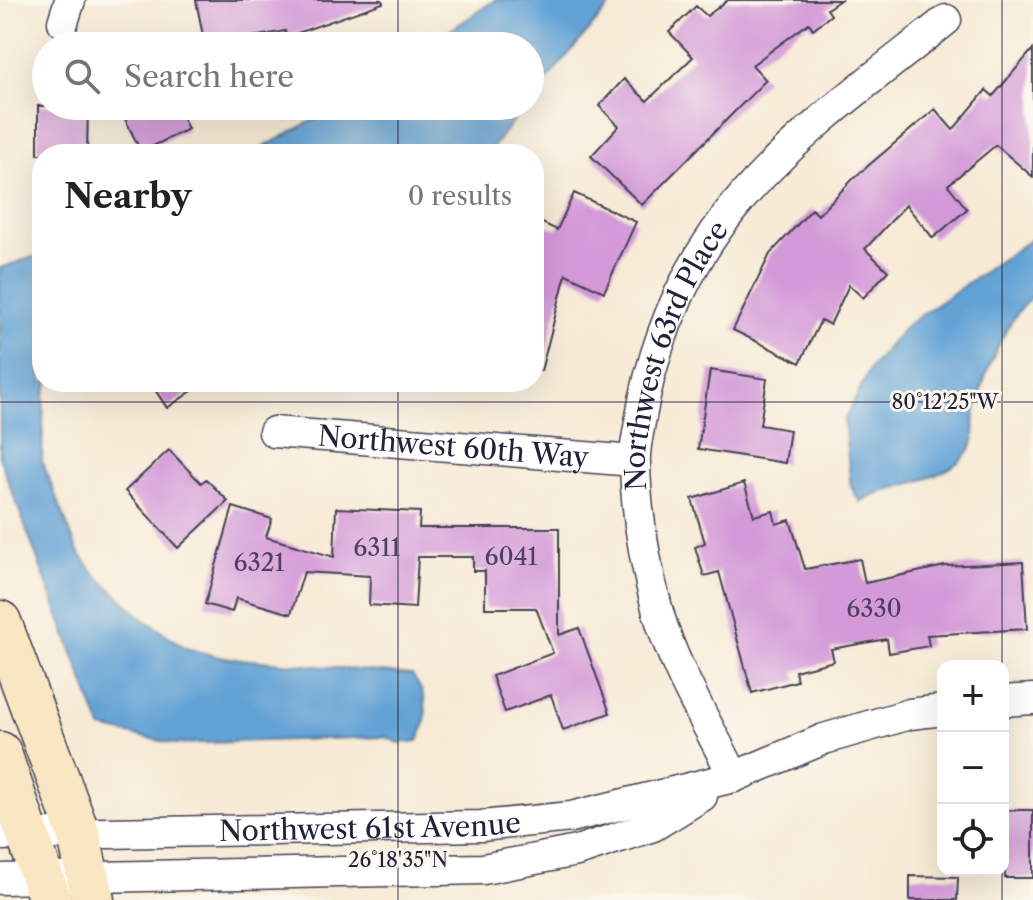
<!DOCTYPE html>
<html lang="en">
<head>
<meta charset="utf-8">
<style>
	body { margin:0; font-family:"Libre Caslon Text",serif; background:#f6f6f6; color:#222 }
	.controls { position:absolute; right:24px; bottom:24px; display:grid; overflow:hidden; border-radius:16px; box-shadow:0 8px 32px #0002 }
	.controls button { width:72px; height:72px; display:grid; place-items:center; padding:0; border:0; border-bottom:2px solid #e0e0e0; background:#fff; color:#222; font:40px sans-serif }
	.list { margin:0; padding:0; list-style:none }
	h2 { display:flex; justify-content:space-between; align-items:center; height:104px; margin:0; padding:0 32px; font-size:34px }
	h2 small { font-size:26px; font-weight:400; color:#767676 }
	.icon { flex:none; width:44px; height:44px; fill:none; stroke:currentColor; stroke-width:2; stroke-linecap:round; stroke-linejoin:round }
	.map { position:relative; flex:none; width:1033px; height:900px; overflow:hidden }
	.search { position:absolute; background:#fff; box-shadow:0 8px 32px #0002; left:32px; top:32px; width:512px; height:88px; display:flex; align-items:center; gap:20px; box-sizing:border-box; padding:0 28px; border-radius:44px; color:#767676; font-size:30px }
	.panel { position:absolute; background:#fff; box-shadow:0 8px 32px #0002; left:32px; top:144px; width:512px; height:248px; border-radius:32px }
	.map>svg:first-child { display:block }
	.water { fill:#62a2d5; stroke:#426288; stroke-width:2 }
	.building { fill:#d399d8 }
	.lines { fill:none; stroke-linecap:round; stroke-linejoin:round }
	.street-casing { stroke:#424052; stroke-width:33 }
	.secondary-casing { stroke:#424052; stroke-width:45 }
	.street { stroke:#fff; stroke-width:30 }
	.secondary { stroke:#f9e7c3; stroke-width:42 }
	.ticks { fill:none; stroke:#22223b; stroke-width:2; stroke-opacity:0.45 }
	.labels { text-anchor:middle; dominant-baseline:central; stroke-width:6; stroke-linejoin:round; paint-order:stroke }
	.number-label { font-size:24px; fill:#4e4062 }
	.street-label { font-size:28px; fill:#22223b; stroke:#fbf7ec }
	.ticks-label { font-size:20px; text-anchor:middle; fill:#22223b; stroke:#fbf7ec; stroke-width:6; stroke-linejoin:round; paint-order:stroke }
</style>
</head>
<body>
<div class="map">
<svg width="1033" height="900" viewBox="0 0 1033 900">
	<rect width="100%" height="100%" fill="#fbf7ec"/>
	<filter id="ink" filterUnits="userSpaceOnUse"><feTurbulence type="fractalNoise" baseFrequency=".0125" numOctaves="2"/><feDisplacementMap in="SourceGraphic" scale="16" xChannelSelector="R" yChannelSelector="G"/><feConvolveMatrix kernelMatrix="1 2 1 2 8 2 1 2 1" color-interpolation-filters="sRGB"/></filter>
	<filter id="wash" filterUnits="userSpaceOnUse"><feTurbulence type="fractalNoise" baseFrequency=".006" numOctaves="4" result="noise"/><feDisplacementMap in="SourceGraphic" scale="32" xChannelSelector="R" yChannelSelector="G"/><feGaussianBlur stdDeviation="1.8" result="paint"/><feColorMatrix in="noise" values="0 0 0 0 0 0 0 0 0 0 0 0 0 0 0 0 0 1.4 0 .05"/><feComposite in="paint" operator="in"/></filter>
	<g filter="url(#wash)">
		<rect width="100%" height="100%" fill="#f7ead6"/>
		<path class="water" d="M 495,0 L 615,0 L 530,99 L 530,46 L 427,46 Z
			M 339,106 L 524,106 L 488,154 L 251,154 Z
			M 1033,238 L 1033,295 C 1004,323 982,376 975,415 C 973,427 977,440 969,451 C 945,484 892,482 860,502 L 851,487 L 844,421 L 871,367 L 907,325 Z
			M 42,254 L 42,382 L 49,382 L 44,395 L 42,461 L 78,552 L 97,576 L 141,617 L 186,648 L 219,657 L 412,675 C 428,695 430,719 418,741 L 399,743 L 386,737 L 175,744 L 101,728 L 0,459 L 0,268 Z"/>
		<g id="blocks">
			<path class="building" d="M 196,0 L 382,0 L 383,3 L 286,37 L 285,31 L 205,46 Z
				M 728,0 L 840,0 L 827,9 L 831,15 L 813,29 L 809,23 L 752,65 L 766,80 L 642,205 L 591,156 L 619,126 L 599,106 L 624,79 L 647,101 L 693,57 L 669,32 L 696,6 L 707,16 Z
				M 1033,49 L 1033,177 L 996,145 L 948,185 L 967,209 L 933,238 L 906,205 L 865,249 L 888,271 L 863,298 L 849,285 L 830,325 L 821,320 L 800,363 L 733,330 L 770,254 L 812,209 L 818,215 L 855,177 L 935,109 L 953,130 L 986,90 L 993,96 Z
				M 38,106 L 88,106 L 87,154 L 38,154 Z
				M 119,106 L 177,106 L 188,129 L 141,152 Z
				M 574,193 L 636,222 L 604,292 L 566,274 L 541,371 L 534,370 L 534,219 L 557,230 Z
				M 710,370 L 767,379 L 760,425 L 790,430 L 785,463 L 698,449 Z
				M 150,382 L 205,382 L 167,408 Z
				M 169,450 L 201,483 L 206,479 L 228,501 L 178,548 L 125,491 Z
				M 744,483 L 754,516 L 773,511 L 776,524 L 790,520 L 805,569 L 860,559 L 865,583 L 945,566 L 1023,562 L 1027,629 L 927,635 L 929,646 L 889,653 L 887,639 L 831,649 L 834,661 L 795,671 L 797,681 L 752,693 L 719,572 L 704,576 L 695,547 L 705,543 L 692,499 Z
				M 233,507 L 272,519 L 266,537 L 334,557 L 336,508 L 420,512 L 419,528 L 559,528 L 559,635 L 579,628 L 610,713 L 563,730 L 551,695 L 505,712 L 492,676 L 553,653 L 536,608 L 485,608 L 485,571 L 473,571 L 473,557 L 418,557 L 415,608 L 369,605 L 370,576 L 304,572 L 291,614 L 236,598 L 232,612 L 205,604 Z
				M 1003,810 L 1033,810 L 1033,878 L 1005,878 Z
				M 910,876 L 958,877 L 957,900 L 910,900 Z"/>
		</g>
	</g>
	<g filter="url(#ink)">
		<use href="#blocks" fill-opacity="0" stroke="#424052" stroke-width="2"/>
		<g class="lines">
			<g class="street-casing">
				<g id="street">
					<path d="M 63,22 L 70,0"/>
					<path id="s1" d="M 274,432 L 634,461"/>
					<path d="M 1003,701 L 1033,699"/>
					<path id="s2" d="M 734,777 C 708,724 674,669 658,612 C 645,564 636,513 635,463 C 634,450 638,435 640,422 C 654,337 688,259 745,194 C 803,128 877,75 946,20"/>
					<path id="s3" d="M 0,835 L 481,826 L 571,817 L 734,777 L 824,739 L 910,714 L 943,710"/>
					<path d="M 0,879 L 483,869 L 577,851 L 653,826 L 702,796"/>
				</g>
			</g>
			<g class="secondary-casing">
				<path id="secondary" d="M 0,622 L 78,832 L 93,900
					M 0,753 L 50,900"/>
			</g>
			<use href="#street" class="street"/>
			<use href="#secondary" class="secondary"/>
		</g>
	</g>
	<path class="ticks" d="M 398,0 L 398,46M 1002,0 L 1002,666M 398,106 L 398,154M 398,382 L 398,900M 0,402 L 1033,402M 1002,870 L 1002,900"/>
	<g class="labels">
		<g class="number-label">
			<text x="377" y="547">6311</text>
			<text x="511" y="556">6041</text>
			<text x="259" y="562">6321</text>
			<text x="874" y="608">6330</text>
		</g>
		<g class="street-label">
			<text stroke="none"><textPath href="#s2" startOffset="448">Northwest 63rd Place</textPath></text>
			<text stroke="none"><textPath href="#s1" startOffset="180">Northwest 60th Way</textPath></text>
			<text stroke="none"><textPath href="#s3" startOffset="370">Northwest 61st Avenue</textPath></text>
		</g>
	</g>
	<g class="ticks-label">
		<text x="945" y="409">80°12'25"W</text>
		<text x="398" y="867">26°18'35"N</text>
	</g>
</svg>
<div class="controls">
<button>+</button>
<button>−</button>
<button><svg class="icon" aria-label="locate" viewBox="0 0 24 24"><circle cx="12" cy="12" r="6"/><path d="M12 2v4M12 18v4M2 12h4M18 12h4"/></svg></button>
</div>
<div class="search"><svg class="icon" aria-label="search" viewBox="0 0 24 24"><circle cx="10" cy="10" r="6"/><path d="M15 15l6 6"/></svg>Search here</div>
<section class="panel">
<h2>Nearby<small>0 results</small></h2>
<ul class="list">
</ul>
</section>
</div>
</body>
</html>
